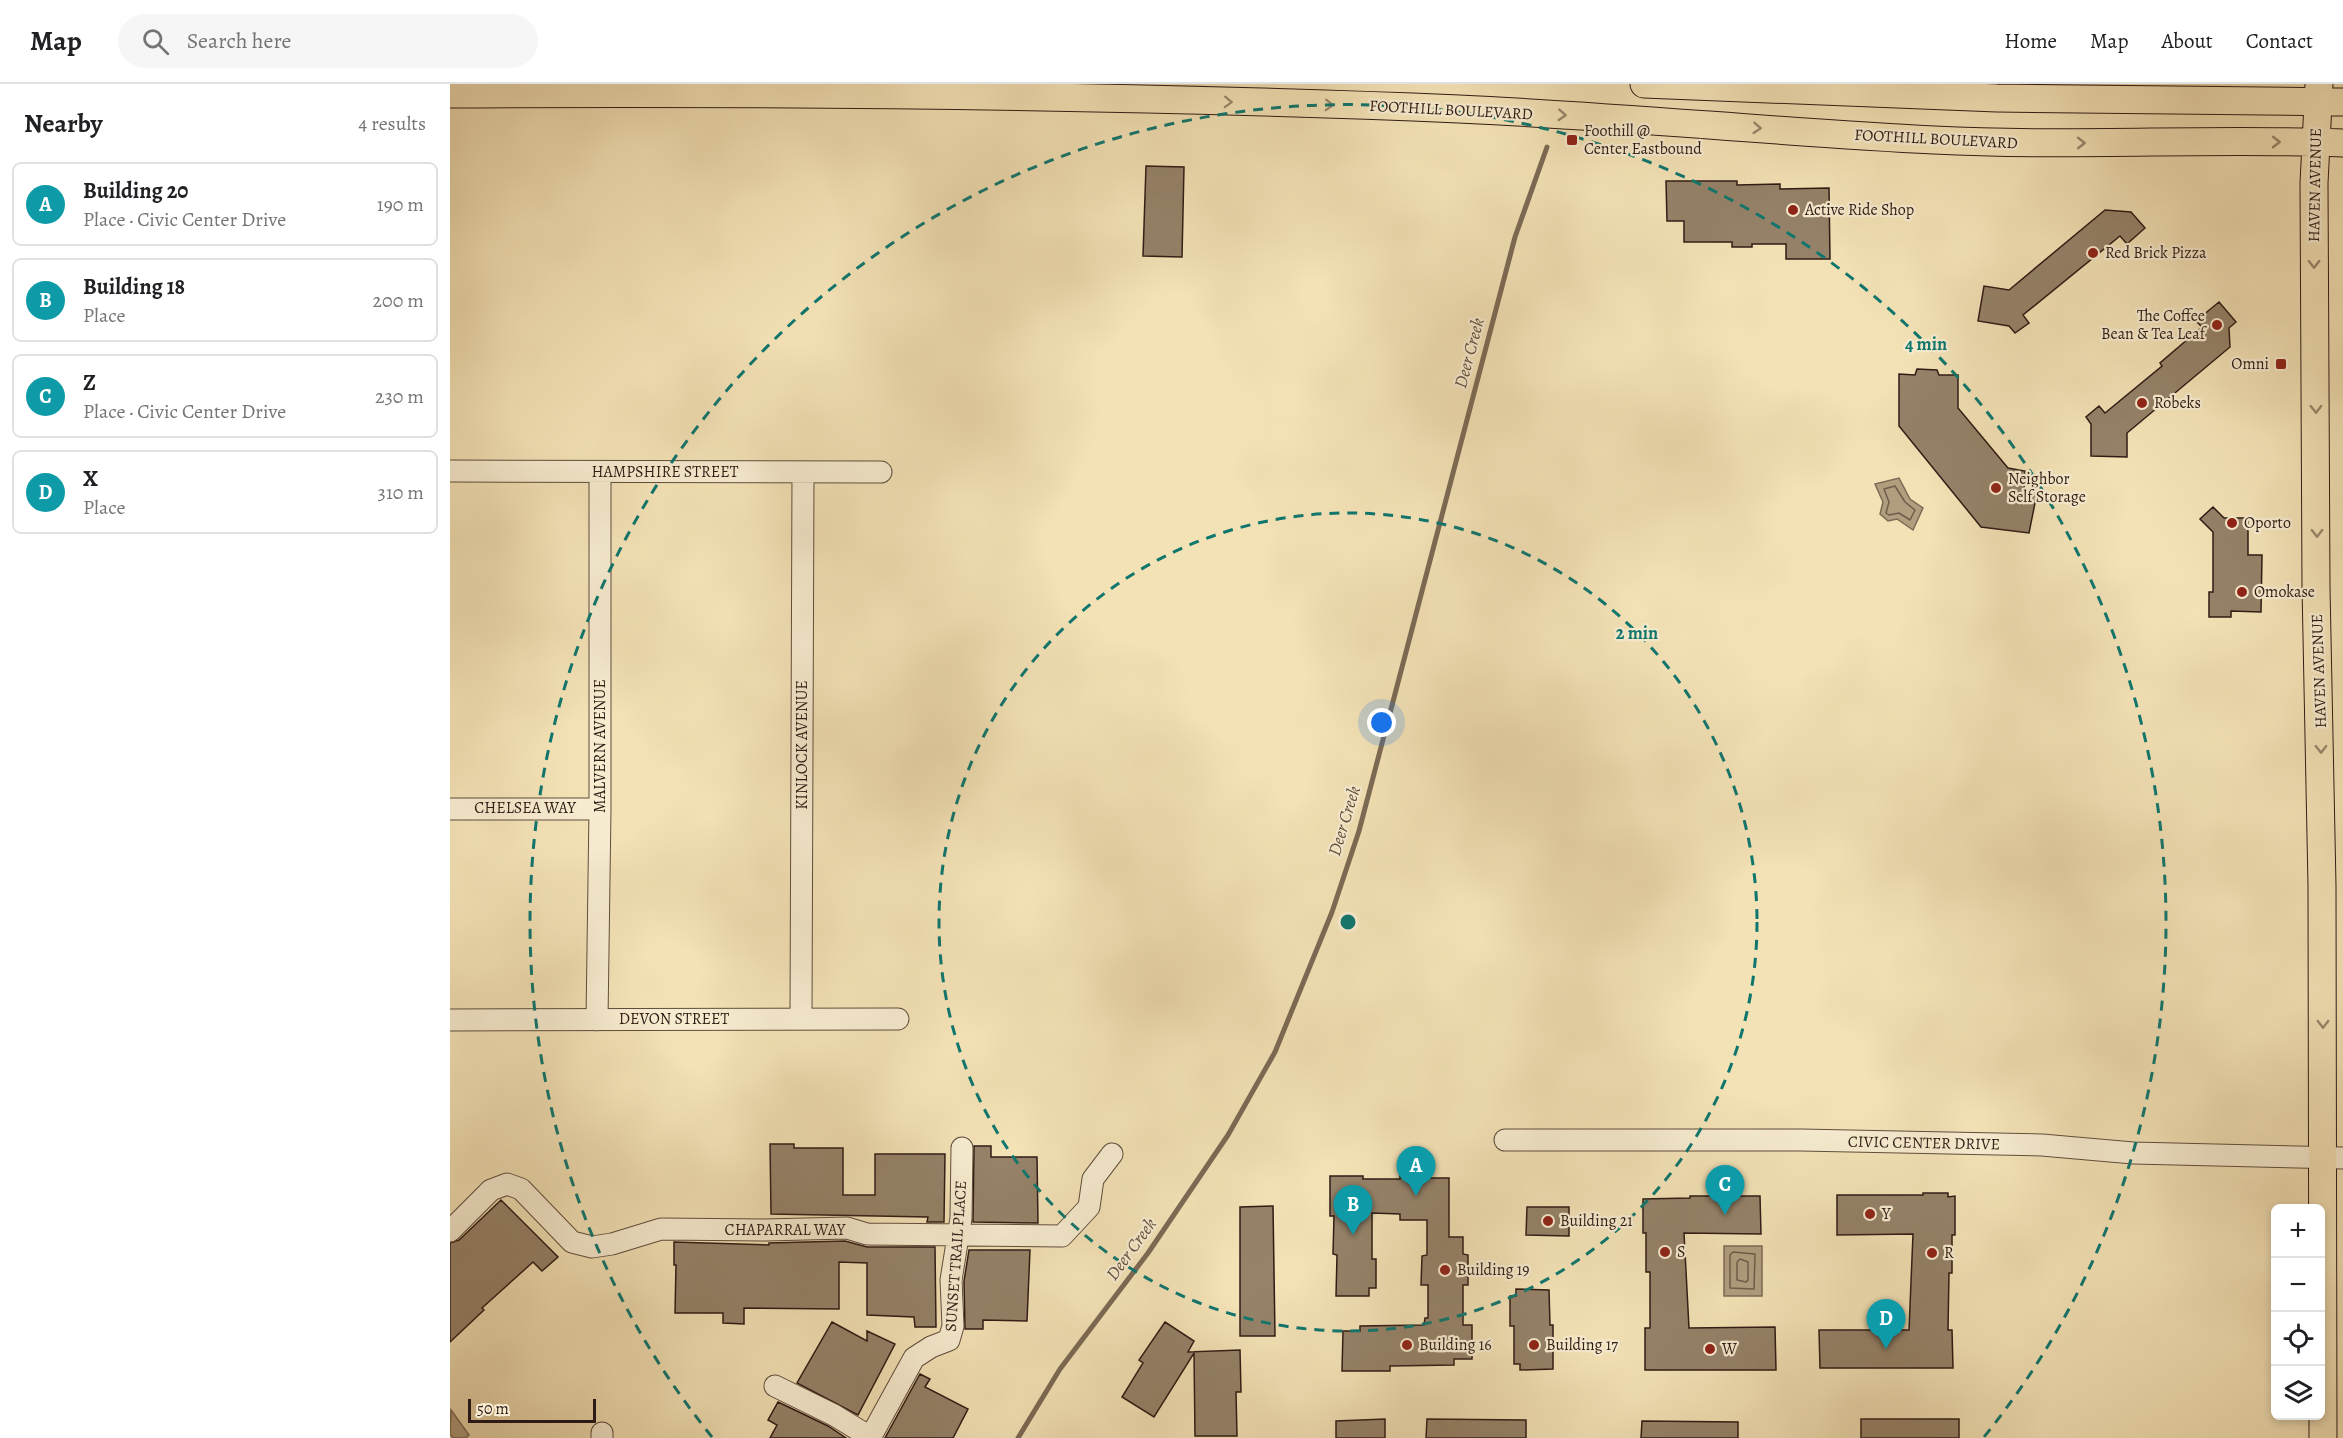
<!DOCTYPE html>
<html lang="en">
<head>
<meta charset="utf-8">
<style>
	body { margin:0; font-family:Alegreya,serif; background:#f6f6f6; color:#202124 }
	.controls { position:absolute; right:18px; bottom:18px; display:grid; overflow:hidden; border-radius:9px; box-shadow:0 3px 9px #0003 }
	.controls button { width:54px; height:54px; display:grid; place-items:center; padding:0; border:0; border-bottom:2px solid #e0e0e0; background:#fff; color:#202124; font:30px sans-serif }
	.scale { position:absolute; left:18px; bottom:15px; width:128px; box-sizing:border-box; padding-left:6px; border:3px solid #2f1b15; border-top:0; font-size:16px; line-height:21px; white-space:nowrap; color:#2f1b15; -webkit-text-stroke:4px #f7ecd0; paint-order:stroke }
	.you { position:absolute; left:932px; top:639px; width:21px; height:21px; margin:-15px; border:4px solid #fff; border-radius:50%; background:#1a73e8; box-shadow:0 0 0 9px #1a73e833 }
	.badge { display:grid; place-items:center; width:39px; height:39px; border-radius:50%; background:#0b8043; color:#fff; font-size:20px; font-weight:700 }
	.pin { position:absolute; translate:-50% -50px; filter:drop-shadow(0 2px 3px #0008) }
	.pin::after { content:''; position:absolute; top:32px; width:21px; height:18px; background:inherit; clip-path:polygon(0 0,100% 0,50% 100%) }
	.list { margin:0; padding:0; list-style:none }
	h2 { display:flex; justify-content:space-between; align-items:center; height:78px; margin:0; padding:0 24px; font-size:26px }
	h2 small { font-size:20px; font-weight:400; color:#757577 }
	.list li { display:grid; grid-template-columns:39px 1fr auto; gap:18px; align-items:center; box-sizing:border-box; height:84px; margin:0 12px 12px; padding:0 12px; border:2px solid #e0e0e0; border-radius:9px }
	.list b { display:block; font-size:22px; white-space:nowrap }
	.list p { margin:0; font-size:20px; white-space:nowrap; color:#757577 }
	.list em { font-size:20px; font-style:normal; color:#757577 }
	.icon { flex:none; width:33px; height:33px; fill:none; stroke:currentColor; stroke-width:2; stroke-linecap:round; stroke-linejoin:round }
	.map { position:relative; flex:none; width:1893px; height:1354px; overflow:hidden }
	header { display:flex; align-items:center; gap:36px; box-sizing:border-box; height:84px; padding:0 30px; background:#fff; border-bottom:2px solid #e0e0e0 }
	header strong { font-size:28px }
	nav { display:flex; gap:33px; margin-inline-start:auto; font-size:21px }
	.search { width:420px; height:54px; background:#f6f6f6; display:flex; align-items:center; gap:15px; box-sizing:border-box; padding:0 21px; border-radius:33px; color:#757577; font-size:22px }
	main { display:flex }
	aside { flex:1; background:#fff }
	.map>svg:first-child { display:block }
	.water { fill:#b09e7f; stroke:#7c6a55; stroke-width:1.5 }
	.lines { fill:none; stroke-linecap:round; stroke-linejoin:round }
	.shore { stroke:#705c4a; stroke-width:1.5 }
	.stream { stroke:#7c6a55; stroke-width:5 }
	.building { fill:#958269; stroke:#2f1b15; stroke-width:1.5 }
	.minor-casing { stroke:#604d3d; stroke-width:23 }
	.major-casing { stroke:#2f1b15; stroke-width:29 }
	.minor { stroke:#f7ecd0; stroke-width:21 }
	.major { stroke:#f3e2b6; stroke-width:27 }
	.oneway { stroke:#9b886e }
	.ring { fill:none; stroke:#0f766e; stroke-width:3; stroke-dasharray:10 8 }
	.poi-dot { fill:#8f2418; stroke:#f7ecd0; stroke-width:2 }
	.labels { text-anchor:middle; dominant-baseline:central; stroke-width:4.5; stroke-linejoin:round; paint-order:stroke }
	.street-label { font-size:16px; fill:#2f1b15; stroke:#f7ecd0 }
	.poi-label { font-size:16px; fill:#2f1b15; stroke:#f7ecd0; text-anchor:start }
	.water-label { font-size:18px; font-style:italic; fill:#634f3f; stroke:#f7ecd0 }
	.centre { fill:#0f766e; stroke:#f7ecd0; stroke-width:3 }
	.ring-label { font-size:18px; text-anchor:middle; font-weight:bold; fill:#0f766e; stroke:#f7ecd0; stroke-width:4.5; stroke-linejoin:round; paint-order:stroke }
</style>
</head>
<body>
<header>
<strong>Map</strong>
<div class="search"><svg class="icon" aria-label="search" viewBox="0 0 24 24"><circle cx="10" cy="10" r="6"/><path d="M15 15l6 6"/></svg>Search here</div>
<nav><a>Home</a><a>Map</a><a>About</a><a>Contact</a></nav>
</header>
<main>
<aside>
<h2>Nearby<small>4 results</small></h2>
<ul class="list">
<li><span class="badge" style="background:#0f9aa8">A</span><div><b>Building 20</b><p>Place · Civic Center Drive</p></div><em>190 m</em></li>
<li><span class="badge" style="background:#0f9aa8">B</span><div><b>Building 18</b><p>Place</p></div><em>200 m</em></li>
<li><span class="badge" style="background:#0f9aa8">C</span><div><b>Z</b><p>Place · Civic Center Drive</p></div><em>230 m</em></li>
<li><span class="badge" style="background:#0f9aa8">D</span><div><b>X</b><p>Place</p></div><em>310 m</em></li>
</ul>
</aside>
<div class="map">
<svg width="1893" height="1354" viewBox="0 0 1893 1354">
	<rect width="100%" height="100%" fill="#f3e2b6"/>
	<filter id="stains"><feTurbulence type="fractalNoise" baseFrequency=".00333" numOctaves="4"/><feColorMatrix values="0 0 0 0 .2 0 0 0 0 .09 0 0 0 0 .02 0 0 0 .5 -.17"/></filter>
	<radialGradient id="worn" r=".72"><stop offset=".6" stop-color="#630" stop-opacity="0"/><stop offset="1" stop-color="#630" stop-opacity=".3"/></radialGradient>
	<path class="water" d="M 1449,394 L 1460,415 L 1473,424 L 1463,446 L 1447,435 L 1438,437 L 1430,430 L 1433,418 L 1425,400 Z
		M 1274,1162 L 1312,1162 L 1312,1212 L 1274,1212 Z
		M 1,1326 L 19,1351 L 16,1354 L 3,1354 L 0,1350 Z"/>
	<g class="lines">
		<path class="shore" d="M 1445,402 L 1455,418 L 1465,426 L 1460,436 L 1449,429 L 1439,431 L 1436,429 L 1439,418 L 1434,405 Z
			M 1283,1168 L 1305,1170 L 1304,1205 L 1280,1204 L 1280,1171 Z
			M 1290,1175 L 1298,1178 L 1298,1196 L 1296,1198 L 1287,1196 L 1287,1178 Z"/>
		<path class="stream" d="M 568,1354 L 610,1285 L 698,1169 L 778,1051 L 825,968 L 882,828 L 909,747 L 1065,153 L 1097,63"/>
	</g>
	<path class="building" d="M 696,82 L 734,83 L 732,173 L 693,172 Z
		M 1216,97 L 1287,97 L 1287,101 L 1330,100 L 1330,105 L 1379,104 L 1380,175 L 1336,175 L 1336,160 L 1302,160 L 1302,163 L 1282,163 L 1282,158 L 1234,158 L 1234,137 L 1217,137 Z
		M 1655,126 L 1681,128 L 1695,144 L 1677,160 L 1670,152 L 1573,231 L 1579,239 L 1565,249 L 1559,242 L 1528,237 L 1534,202 L 1559,206 Z
		M 1769,218 L 1786,238 L 1779,244 L 1780,263 L 1677,349 L 1677,373 L 1641,372 L 1641,340 L 1636,333 L 1649,322 L 1655,329 L 1712,282 L 1710,279 L 1752,243 L 1746,237 Z
		M 1467,285 L 1487,286 L 1489,291 L 1508,291 L 1508,324 L 1558,384 L 1575,387 L 1574,404 L 1587,409 L 1579,449 L 1531,443 L 1449,342 L 1449,290 L 1465,291 Z
		M 1763,423 L 1774,434 L 1798,434 L 1798,471 L 1812,471 L 1811,528 L 1781,527 L 1781,533 L 1759,533 L 1759,508 L 1763,508 L 1763,448 L 1750,435 Z
		M 320,1060 L 344,1060 L 344,1064 L 393,1064 L 393,1111 L 425,1111 L 425,1070 L 495,1070 L 494,1138 L 477,1138 L 478,1133 L 321,1130 Z
		M 524,1062 L 541,1062 L 541,1073 L 587,1073 L 588,1139 L 523,1138 Z
		M 950,1089 L 980,1089 L 980,1094 L 999,1094 L 999,1153 L 1013,1153 L 1013,1170 L 1018,1171 L 1018,1201 L 1013,1201 L 1013,1241 L 1022,1241 L 1022,1275 L 1004,1275 L 1004,1281 L 940,1282 L 940,1287 L 892,1287 L 893,1247 L 910,1247 L 910,1242 L 974,1241 L 975,1234 L 978,1234 L 978,1201 L 971,1201 L 972,1172 L 977,1171 L 977,1136 L 950,1136 L 950,1130 L 922,1129 L 922,1175 L 926,1175 L 926,1204 L 919,1204 L 919,1212 L 886,1212 L 887,1171 L 883,1170 L 884,1132 L 880,1132 L 880,1092 L 913,1092 L 913,1095 L 950,1095 Z
		M 1473,1109 L 1498,1109 L 1498,1113 L 1505,1112 L 1505,1151 L 1502,1151 L 1502,1189 L 1499,1189 L 1498,1246 L 1502,1246 L 1503,1284 L 1370,1284 L 1369,1246 L 1459,1246 L 1463,1150 L 1387,1151 L 1387,1111 L 1473,1111 Z
		M 1240,1112 L 1310,1112 L 1311,1150 L 1234,1149 L 1239,1244 L 1325,1243 L 1326,1286 L 1195,1286 L 1195,1244 L 1200,1244 L 1200,1188 L 1196,1188 L 1196,1149 L 1193,1149 L 1193,1115 L 1240,1114 Z
		M 51,1116 L 108,1173 L 92,1187 L 83,1178 L 32,1224 L 34,1226 L 0,1258 L 0,1159 L 9,1156 Z
		M 823,1122 L 825,1252 L 790,1252 L 790,1123 Z
		M 1077,1123 L 1119,1123 L 1119,1152 L 1076,1151 Z
		M 395,1157 L 417,1163 L 485,1163 L 486,1243 L 465,1243 L 464,1233 L 417,1231 L 417,1179 L 389,1178 L 389,1225 L 294,1224 L 294,1240 L 273,1239 L 273,1229 L 225,1229 L 226,1181 L 224,1181 L 224,1158 L 319,1161 L 319,1159 Z
		M 519,1166 L 580,1166 L 577,1237 L 533,1236 L 533,1245 L 515,1245 L 514,1197 Z
		M 1066,1205 L 1099,1206 L 1100,1241 L 1103,1241 L 1103,1285 L 1070,1286 L 1070,1280 L 1064,1280 L 1064,1242 L 1060,1242 L 1060,1212 L 1066,1212 Z
		M 382,1238 L 417,1257 L 417,1247 L 445,1260 L 408,1331 L 347,1299 Z
		M 715,1238 L 744,1257 L 738,1268 L 790,1266 L 791,1308 L 786,1308 L 787,1352 L 745,1352 L 744,1269 L 704,1333 L 672,1313 L 693,1279 L 689,1276 Z
		M 470,1290 L 480,1295 L 475,1303 L 518,1325 L 503,1354 L 435,1354 Z
		M 328,1318 L 378,1342 L 396,1354 L 320,1354 L 327,1341 L 318,1336 Z
		M 935,1335 L 935,1354 L 886,1354 L 886,1337 Z
		M 977,1335 L 1076,1336 L 1076,1354 L 976,1354 Z
		M 1411,1335 L 1509,1335 L 1509,1354 L 1411,1354 Z
		M 1192,1337 L 1288,1338 L 1288,1354 L 1191,1354 Z"/>
	<g class="lines">
		<g class="minor-casing">
			<path id="minor" d="M 0,387 L 431,388
				M 0,725 L 150,725
				M 351,935 L 353,388
				M 0,936 L 448,935
				M 147,936 L 150,725 L 150,388
				M 1055,1056 L 1351,1056 L 1592,1061 L 1683,1069 L 1893,1074
				M 0,1147 L 41,1106 L 57,1100 L 71,1105 L 122,1158 L 142,1163 L 162,1160 L 211,1145 L 315,1146 L 397,1144 L 417,1150 L 612,1152 L 639,1123 L 643,1095 L 662,1070
				M 325,1302 L 384,1331 L 420,1353
				M 152,1349 L 152,1354
				M 420,1354 L 464,1274 L 481,1263 L 499,1256 L 503,1242 L 501,1196 L 511,1134 L 512,1064"/>
		</g>
		<g class="major-casing">
			<path id="major" d="M 1194,0 L 1547,14 L 1893,18
				M 1869,0 L 1864,99 L 1866,503 L 1872,802 L 1873,1354
				M 0,10 C 336,8 673,11 1009,25 C 1167,32 1325,48 1484,56 C 1620,63 1757,54 1893,59"/>
		</g>
		<use href="#minor" class="minor"/>
		<use href="#major" class="major"/>
	</g>
	<defs><path id="oneway-chevron" d="M-2-3.5L2.5 0L-2 3.5" fill="none" stroke-width="1.6" stroke-linecap="round" stroke-linejoin="round" transform="scale(1.5)"/></defs>
	<g class="oneway">
		<use href="#oneway-chevron" transform="translate(778 18) rotate(2)"/>
		<use href="#oneway-chevron" transform="translate(879 21) rotate(2)"/>
		<use href="#oneway-chevron" transform="translate(1112 31) rotate(3)"/>
		<use href="#oneway-chevron" transform="translate(1307 44) rotate(4)"/>
		<use href="#oneway-chevron" transform="translate(1826 58)"/>
		<use href="#oneway-chevron" transform="translate(1631 59)"/>
		<use href="#oneway-chevron" transform="translate(1864 180) rotate(90)"/>
		<use href="#oneway-chevron" transform="translate(1866 325) rotate(89)"/>
		<use href="#oneway-chevron" transform="translate(1867 449) rotate(90)"/>
		<use href="#oneway-chevron" transform="translate(1871 665) rotate(90)"/>
		<use href="#oneway-chevron" transform="translate(1873 940) rotate(90)"/>
	</g>
	<g class="ring">
		<circle cx="898" cy="838" r="409"/>
		<path d="M262 1353A818 818 0 1 1 1534 1353"/>
	</g>
	<g class="poi-dot">
		<rect x="1116" y="50" width="12" height="12" rx="3"/>
		<circle cx="1343" cy="126" r="6"/>
		<circle cx="1643" cy="169" r="6"/>
		<circle cx="1767" cy="241" r="6"/>
		<rect x="1825" y="274" width="12" height="12" rx="3"/>
		<circle cx="1692" cy="319" r="6"/>
		<circle cx="1546" cy="404" r="6"/>
		<circle cx="1782" cy="439" r="6"/>
		<circle cx="1792" cy="508" r="6"/>
		<circle cx="1420" cy="1130" r="6"/>
		<circle cx="1098" cy="1137" r="6"/>
		<circle cx="1215" cy="1168" r="6"/>
		<circle cx="1482" cy="1169" r="6"/>
		<circle cx="995" cy="1186" r="6"/>
		<circle cx="957" cy="1261" r="6"/>
		<circle cx="1084" cy="1261" r="6"/>
		<circle cx="1260" cy="1265" r="6"/>
	</g>
	<g class="labels">
		<g class="street-label">
			<text transform="translate(1001 26) rotate(3)">FOOTHILL BOULEVARD</text>
			<text transform="translate(1486 55) rotate(3)">FOOTHILL BOULEVARD</text>
			<text transform="translate(1865 101) rotate(-89)">HAVEN AVENUE</text>
			<text x="215" y="388">HAMPSHIRE STREET</text>
			<text transform="translate(1869 587) rotate(-92)">HAVEN AVENUE</text>
			<text transform="translate(352 661) rotate(-90)">KINLOCK AVENUE</text>
			<text transform="translate(150 662) rotate(-90)">MALVERN AVENUE</text>
			<text x="75" y="724">CHELSEA WAY</text>
			<text x="224" y="935">DEVON STREET</text>
			<text transform="translate(1474 1059) rotate(1)">CIVIC CENTER DRIVE</text>
			<text x="335" y="1146">CHAPARRAL WAY</text>
			<text transform="translate(506 1172) rotate(-86)">SUNSET TRAIL PLACE</text>
		</g>
		<g class="poi-label">
			<text x="1134" y="47">Foothill @<tspan x="1134" dy="18">Center Eastbound</tspan></text>
			<text x="1355" y="126">Active Ride Shop</text>
			<text x="1655" y="169">Red Brick Pizza</text>
			<text x="1755" y="232" text-anchor="end">The Coffee<tspan x="1755" dy="18">Bean &amp; Tea Leaf</tspan></text>
			<text x="1819" y="280" text-anchor="end">Omni</text>
			<text x="1704" y="319">Robeks</text>
			<text x="1558" y="395">Neighbor<tspan x="1558" dy="18">Self Storage</tspan></text>
			<text x="1794" y="439">Oporto</text>
			<text x="1804" y="508">Omokase</text>
			<text x="1432" y="1130">Y</text>
			<text x="1110" y="1137">Building 21</text>
			<text x="1227" y="1168">S</text>
			<text x="1494" y="1169">R</text>
			<text x="1007" y="1186">Building 19</text>
			<text x="969" y="1261">Building 16</text>
			<text x="1096" y="1261">Building 17</text>
			<text x="1272" y="1265">W</text>
		</g>
		<g class="water-label">
			<text transform="translate(1019 269) rotate(-75)">Deer Creek</text>
			<text transform="translate(894 737) rotate(-73)">Deer Creek</text>
			<text transform="translate(681 1165) rotate(-54)">Deer Creek</text>
		</g>
	</g>
	<circle cx="898" cy="838" r="9" class="centre"/>
	<g class="ring-label">
		<text x="1476" y="266">4 min</text>
		<text x="1187" y="555">2 min</text>
	</g>
	<rect width="100%" height="100%" filter="url(#stains)"/>
	<rect width="100%" height="100%" fill="url(#worn)"/>
</svg>
<div class="controls">
<button>+</button>
<button>−</button>
<button><svg class="icon" aria-label="locate" viewBox="0 0 24 24"><circle cx="12" cy="12" r="6"/><path d="M12 2v4M12 18v4M2 12h4M18 12h4"/></svg></button>
<button><svg class="icon" aria-label="layers" viewBox="0 0 24 24"><path d="M12 4l9 5-9 5-9-5zM3 14l9 5 9-5"/></svg></button>
</div>
<div class="scale">50 m</div>
<div class="you"></div>
<div class="pin badge" style="left:966px;top:1112px;background:#0f9aa8">A</div>
<div class="pin badge" style="left:903px;top:1151px;background:#0f9aa8">B</div>
<div class="pin badge" style="left:1275px;top:1131px;background:#0f9aa8">C</div>
<div class="pin badge" style="left:1436px;top:1265px;background:#0f9aa8">D</div>
</div>
</main>
</body>
</html>
